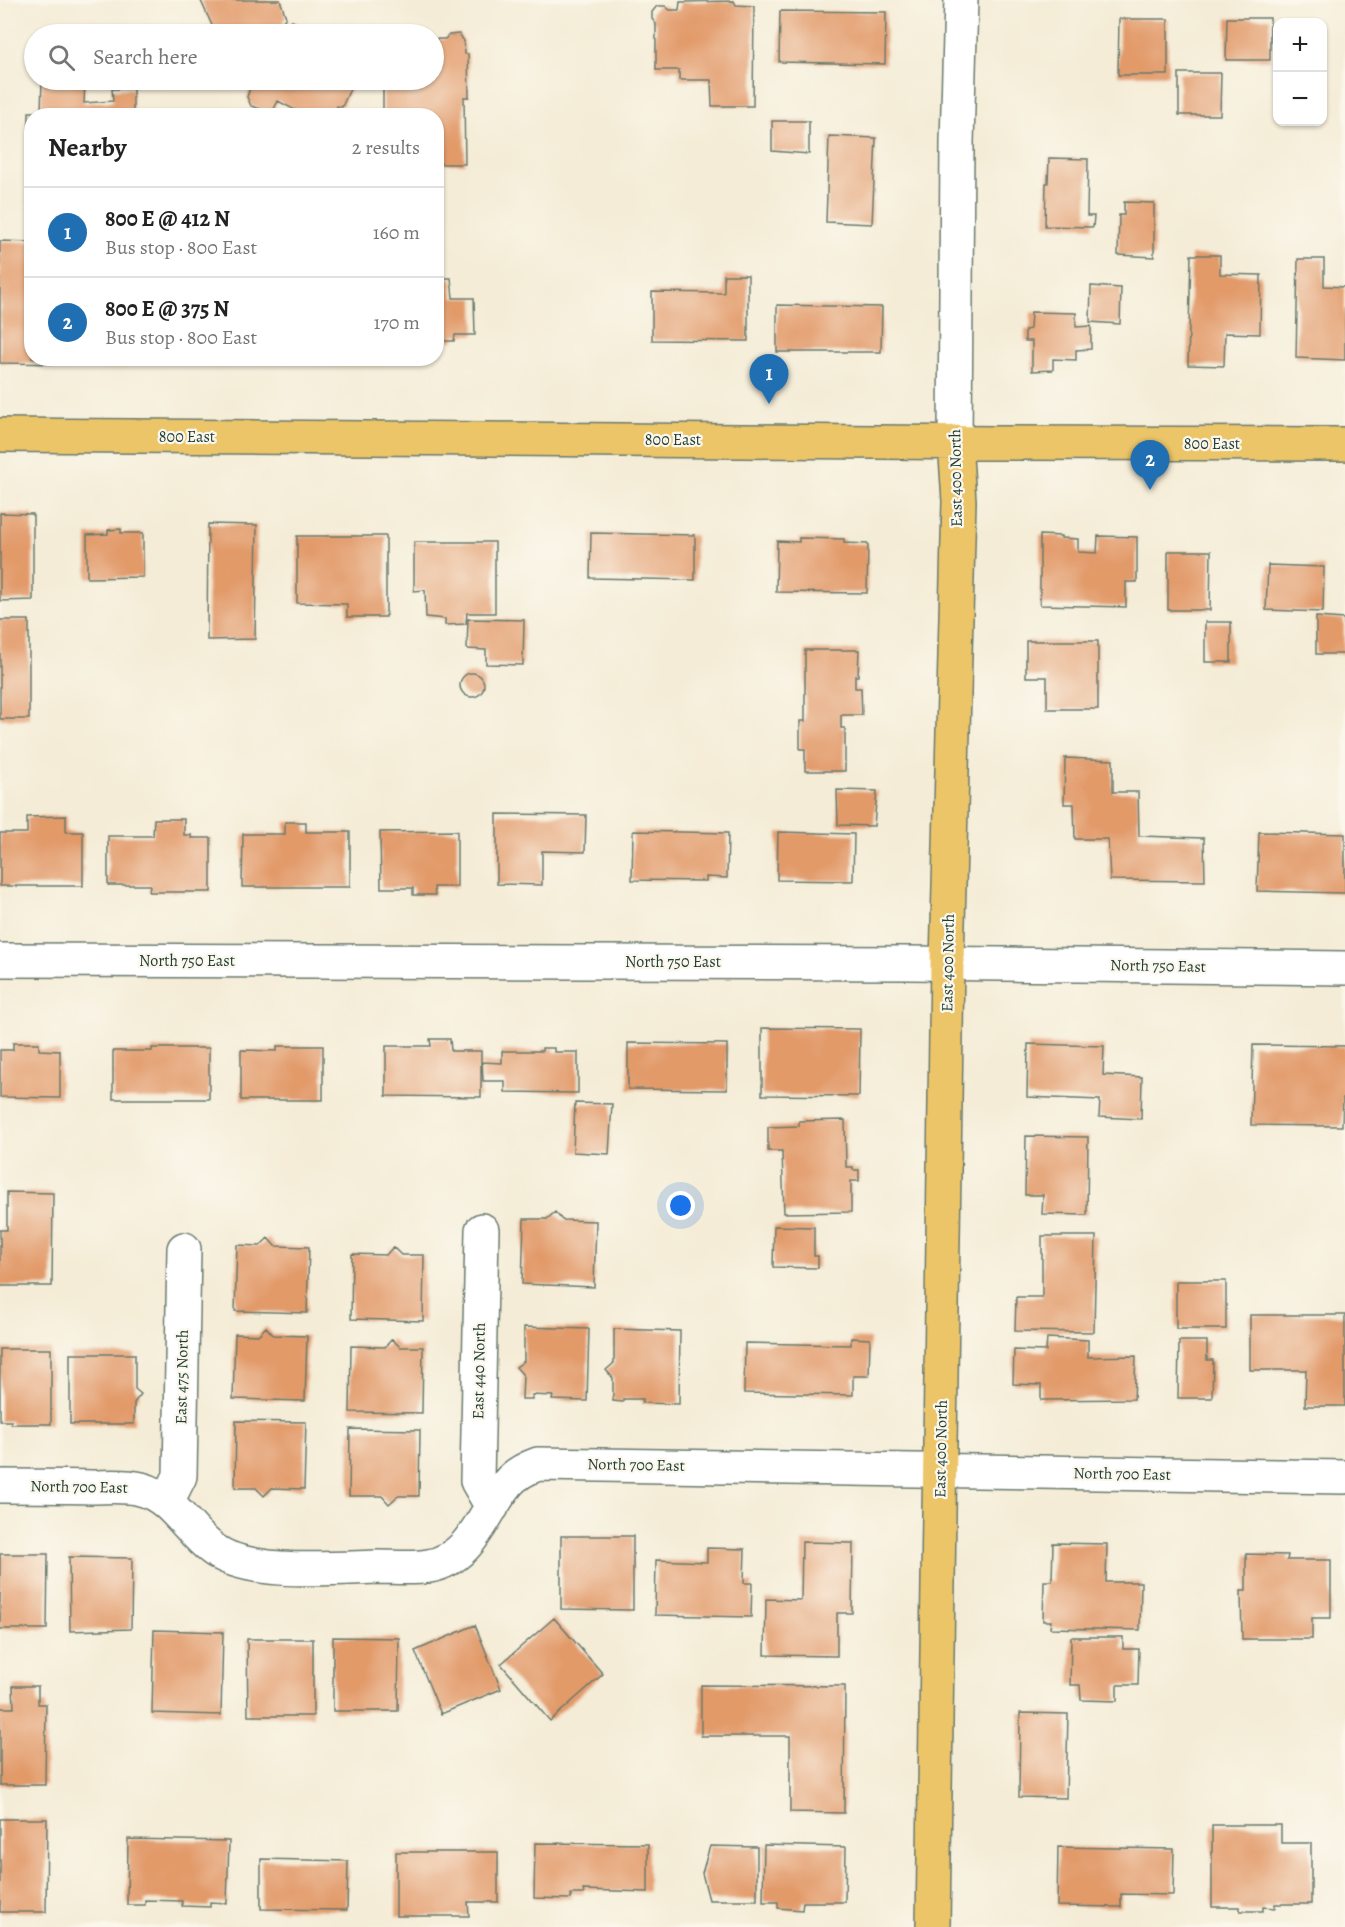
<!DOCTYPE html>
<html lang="en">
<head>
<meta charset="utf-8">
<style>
	body { margin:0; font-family:Alegreya,serif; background:#f2f2f2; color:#222 }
	.controls { position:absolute; right:18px; top:18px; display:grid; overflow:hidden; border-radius:12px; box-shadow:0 2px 4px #0004 }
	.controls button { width:54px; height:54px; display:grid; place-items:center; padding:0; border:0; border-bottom:2px solid #e0e0e0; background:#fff; color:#222; font:30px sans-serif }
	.you { position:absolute; left:681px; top:1206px; width:21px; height:21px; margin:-15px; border:4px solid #fff; border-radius:50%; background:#1a73e8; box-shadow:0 0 0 9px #1a73e833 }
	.badge { display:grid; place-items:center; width:39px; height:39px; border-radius:50%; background:#1f6fb2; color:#fff; font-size:20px; font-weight:700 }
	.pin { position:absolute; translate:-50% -50px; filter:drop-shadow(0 2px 3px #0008) }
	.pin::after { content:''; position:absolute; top:32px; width:21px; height:18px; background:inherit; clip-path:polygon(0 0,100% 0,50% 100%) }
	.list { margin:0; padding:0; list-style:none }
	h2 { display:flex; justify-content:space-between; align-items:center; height:78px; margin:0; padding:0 24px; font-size:26px }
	h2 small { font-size:20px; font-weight:400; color:#767676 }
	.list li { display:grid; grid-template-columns:39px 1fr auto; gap:18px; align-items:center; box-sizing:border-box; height:90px; padding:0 24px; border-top:2px solid #e0e0e0 }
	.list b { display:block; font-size:22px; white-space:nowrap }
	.list p { margin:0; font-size:20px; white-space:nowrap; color:#767676 }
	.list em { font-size:20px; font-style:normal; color:#767676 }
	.icon { flex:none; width:33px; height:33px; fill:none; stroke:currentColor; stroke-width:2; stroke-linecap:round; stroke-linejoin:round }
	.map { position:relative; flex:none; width:1345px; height:1927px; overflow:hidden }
	.search { position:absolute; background:#fff; box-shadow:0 2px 4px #0004; left:24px; top:24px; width:420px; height:66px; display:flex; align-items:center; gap:15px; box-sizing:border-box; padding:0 21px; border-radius:33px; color:#767676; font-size:22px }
	.panel { position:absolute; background:#fff; box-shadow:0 2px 4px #0004; left:24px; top:108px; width:420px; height:258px; border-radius:24px }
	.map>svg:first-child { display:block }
	.building { fill:#e29a69 }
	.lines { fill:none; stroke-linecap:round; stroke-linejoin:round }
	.minor-casing { stroke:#6a7a6d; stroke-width:36 }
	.major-casing { stroke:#6a7a6d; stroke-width:36 }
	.minor { stroke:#fff; stroke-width:33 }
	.major { stroke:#edc569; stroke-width:33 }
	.labels { text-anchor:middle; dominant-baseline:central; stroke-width:4.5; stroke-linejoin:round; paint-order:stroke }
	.street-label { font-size:16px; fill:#1f3d34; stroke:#fbf7ec }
</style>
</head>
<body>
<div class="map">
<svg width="1345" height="1927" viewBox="0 0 1345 1927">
	<rect width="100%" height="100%" fill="#fbf7ec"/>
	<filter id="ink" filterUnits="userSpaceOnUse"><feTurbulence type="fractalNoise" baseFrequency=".0167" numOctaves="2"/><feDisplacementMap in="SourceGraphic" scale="12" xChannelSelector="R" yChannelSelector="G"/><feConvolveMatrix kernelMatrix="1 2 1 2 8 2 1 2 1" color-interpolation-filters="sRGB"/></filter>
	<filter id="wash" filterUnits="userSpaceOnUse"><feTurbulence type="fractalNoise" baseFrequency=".008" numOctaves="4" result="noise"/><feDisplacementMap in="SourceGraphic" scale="24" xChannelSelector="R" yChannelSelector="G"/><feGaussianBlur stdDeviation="1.35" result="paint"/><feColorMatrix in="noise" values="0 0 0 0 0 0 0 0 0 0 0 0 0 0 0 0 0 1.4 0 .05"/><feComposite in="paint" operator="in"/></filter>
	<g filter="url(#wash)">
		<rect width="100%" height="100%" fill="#f4ecd6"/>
		<g id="blocks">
			<path class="building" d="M 203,0 L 280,0 L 286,17 L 283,21 L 288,28 L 292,21 L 310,30 L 311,26 L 333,34 L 251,34 L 249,30 L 240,34 L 216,34 L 201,1 Z
				M 734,1 L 736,5 L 754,6 L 753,106 L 712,106 L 711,80 L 679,80 L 679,70 L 656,70 L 656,24 L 652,19 L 652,12 L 657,6 L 665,6 L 670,10 L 679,10 L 680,2 Z
				M 780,11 L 886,12 L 885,64 L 779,62 Z
				M 1227,18 L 1270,18 L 1270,60 L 1226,60 Z
				M 1119,19 L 1168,19 L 1168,75 L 1118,75 Z
				M 459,34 L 464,41 L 465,54 L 468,54 L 469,97 L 464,97 L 465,164 L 436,164 L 436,116 L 383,116 L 383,80 L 434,80 L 434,39 L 445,39 L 449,35 Z
				M 1179,73 L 1221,73 L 1220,115 L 1179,115 Z
				M 42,80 L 85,80 L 84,103 L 113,101 L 112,89 L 133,89 L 133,116 L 32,116 L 32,203 L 28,203 L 29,112 L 41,112 Z
				M 247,80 L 354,80 L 342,107 L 337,106 L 333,116 L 300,116 L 301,113 L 278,101 L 274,109 L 267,111 L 251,106 L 247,97 L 252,82 Z
				M 772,121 L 809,121 L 809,154 L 772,151 Z
				M 829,136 L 876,138 L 872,224 L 826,222 Z
				M 1049,158 L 1088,159 L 1087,216 L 1094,216 L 1093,227 L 1045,226 L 1046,183 L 1048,183 Z
				M 1124,202 L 1154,203 L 1154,257 L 1118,255 L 1119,215 L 1124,215 Z
				M 0,241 L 32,242 L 32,358 L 65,358 L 65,364 L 0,363 Z
				M 1191,255 L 1220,255 L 1220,274 L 1261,275 L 1260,334 L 1225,333 L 1224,366 L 1188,365 Z
				M 1298,259 L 1324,259 L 1324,286 L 1345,287 L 1345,360 L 1296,358 Z
				M 724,275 L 748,275 L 748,341 L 652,340 L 652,292 L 724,293 Z
				M 436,278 L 451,278 L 453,298 L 474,298 L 475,335 L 455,335 L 454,341 L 436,341 Z
				M 1091,286 L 1121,288 L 1120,324 L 1090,322 Z
				M 777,305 L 882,307 L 881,352 L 777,352 Z
				M 1031,312 L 1076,313 L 1076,327 L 1091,326 L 1091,349 L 1076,350 L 1076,360 L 1053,359 L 1053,370 L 1032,371 L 1032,341 L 1025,341 L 1025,330 L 1030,329 Z
				M 0,513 L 33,514 L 33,600 L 0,601 Z
				M 208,524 L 257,525 L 255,639 L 207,640 Z
				M 121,529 L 121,533 L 143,533 L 143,577 L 87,578 L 87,535 L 108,534 L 108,530 Z
				M 591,533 L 695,535 L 695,580 L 590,578 Z
				M 1040,535 L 1061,536 L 1061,538 L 1078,539 L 1078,552 L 1097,553 L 1098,536 L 1137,537 L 1137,582 L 1126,582 L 1126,607 L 1040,605 Z
				M 297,536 L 386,536 L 386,617 L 347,617 L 347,604 L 297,603 Z
				M 799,538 L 844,539 L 844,543 L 868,544 L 867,593 L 776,592 L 777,541 L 799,542 Z
				M 414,542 L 495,542 L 495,613 L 467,613 L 466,624 L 445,625 L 445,619 L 426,617 L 425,590 L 414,591 Z
				M 1168,551 L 1211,551 L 1210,610 L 1168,610 Z
				M 1268,565 L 1324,567 L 1323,612 L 1266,610 Z
				M 1316,617 L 1344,619 L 1344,654 L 1316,654 Z
				M 468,619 L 524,620 L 523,665 L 486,664 L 486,650 L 467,649 Z
				M 0,620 L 29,620 L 29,719 L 0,719 Z
				M 1205,622 L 1231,622 L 1231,662 L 1205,662 Z
				M 1026,641 L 1098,641 L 1098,709 L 1047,709 L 1047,677 L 1026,677 Z
				M 805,650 L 859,650 L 858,676 L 855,676 L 855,688 L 861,688 L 862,715 L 841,715 L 841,728 L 845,728 L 845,771 L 805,771 L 805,749 L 800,749 L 800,721 L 805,721 Z
				M460 685a12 12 0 1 1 24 0a12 12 0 1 1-24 0Z
				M 1065,758 L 1113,760 L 1113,792 L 1138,792 L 1139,836 L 1204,838 L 1205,881 L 1110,880 L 1108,839 L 1075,839 L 1074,804 L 1064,804 Z
				M 837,790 L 877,791 L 874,826 L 838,825 Z
				M 497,814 L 586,815 L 585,852 L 542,851 L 542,885 L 497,884 Z
				M 66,816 L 66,832 L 83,832 L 83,886 L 0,886 L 0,833 L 27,833 L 27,817 Z
				M 154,819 L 184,819 L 184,835 L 191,835 L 191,838 L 211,838 L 211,892 L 149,892 L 150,885 L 108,885 L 108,836 L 153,836 Z
				M 285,822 L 306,822 L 306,832 L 350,832 L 350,887 L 242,887 L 243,834 L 285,834 Z
				M 457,831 L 457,887 L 434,887 L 435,895 L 413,895 L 413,888 L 381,888 L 380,832 Z
				M 633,831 L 728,833 L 727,878 L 706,877 L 706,881 L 632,880 Z
				M 778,832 L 854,834 L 853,881 L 777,880 Z
				M 1259,832 L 1345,834 L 1345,893 L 1257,891 Z
				M 762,1028 L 860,1029 L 859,1096 L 762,1095 Z
				M 430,1039 L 450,1039 L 451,1051 L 481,1051 L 481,1097 L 386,1096 L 386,1046 L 431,1046 Z
				M 13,1043 L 39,1043 L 39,1050 L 60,1051 L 60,1098 L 0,1097 L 0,1050 L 13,1050 Z
				M 628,1043 L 727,1044 L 727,1090 L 628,1089 Z
				M 1028,1044 L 1104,1046 L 1103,1075 L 1142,1077 L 1141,1119 L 1099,1117 L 1100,1100 L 1027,1097 Z
				M 1253,1045 L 1345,1046 L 1345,1098 L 1343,1098 L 1342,1126 L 1251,1125 Z
				M 277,1046 L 323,1046 L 323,1100 L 241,1100 L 241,1050 L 277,1051 Z
				M 152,1048 L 209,1048 L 209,1099 L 113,1099 L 113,1051 L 152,1051 Z
				M 542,1048 L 554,1048 L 554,1052 L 578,1052 L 578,1093 L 505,1092 L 505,1081 L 483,1081 L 482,1062 L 502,1063 L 502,1051 L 542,1051 Z
				M 575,1103 L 612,1104 L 609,1154 L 573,1152 Z
				M 845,1120 L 846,1167 L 853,1167 L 853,1170 L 859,1170 L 859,1181 L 851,1181 L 851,1212 L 784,1213 L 782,1151 L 768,1151 L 768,1127 L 799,1126 L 799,1121 Z
				M 1026,1136 L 1088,1137 L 1087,1215 L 1042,1214 L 1043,1195 L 1025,1195 Z
				M 7,1192 L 53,1193 L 52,1286 L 0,1286 L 0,1230 L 7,1230 Z
				M 555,1212 L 562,1220 L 596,1221 L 594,1287 L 522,1284 L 524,1219 L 547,1219 Z
				M 774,1226 L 814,1227 L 814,1256 L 818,1256 L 818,1268 L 773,1267 Z
				M 1042,1236 L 1096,1236 L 1094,1332 L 1015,1331 L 1016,1297 L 1042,1297 Z
				M 268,1238 L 275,1246 L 309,1247 L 307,1313 L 235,1311 L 237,1245 L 260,1246 Z
				M 393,1247 L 401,1255 L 424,1255 L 423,1321 L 351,1319 L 352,1254 L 386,1255 Z
				M 1176,1281 L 1226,1281 L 1226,1329 L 1176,1329 Z
				M 1250,1315 L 1345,1315 L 1345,1406 L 1305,1406 L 1306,1370 L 1250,1370 Z
				M 266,1327 L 273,1335 L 307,1336 L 305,1401 L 233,1399 L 235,1334 L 258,1335 Z
				M 524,1327 L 589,1329 L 587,1401 L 552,1400 L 553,1396 L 532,1395 L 532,1399 L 522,1399 L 523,1375 L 516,1367 L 524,1361 Z
				M 614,1329 L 680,1331 L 679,1404 L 642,1403 L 643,1399 L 623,1399 L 623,1402 L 613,1401 L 613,1378 L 606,1370 L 614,1363 Z
				M 851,1338 L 870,1339 L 869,1376 L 853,1376 L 853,1395 L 744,1393 L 745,1343 L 851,1345 Z
				M 1047,1338 L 1088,1340 L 1088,1357 L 1136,1356 L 1134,1399 L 1041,1400 L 1041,1385 L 1013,1384 L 1014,1350 L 1046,1351 Z
				M 392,1339 L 400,1347 L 423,1347 L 422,1413 L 350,1412 L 351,1346 L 385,1347 Z
				M 1179,1341 L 1207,1341 L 1207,1360 L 1213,1360 L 1212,1398 L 1178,1398 Z
				M 0,1349 L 51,1349 L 51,1424 L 11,1424 L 11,1421 L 0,1421 Z
				M 70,1354 L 135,1354 L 135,1389 L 141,1394 L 134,1403 L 134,1424 L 70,1424 Z
				M 236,1421 L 306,1422 L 304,1489 L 272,1488 L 264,1496 L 256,1488 L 235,1488 Z
				M 350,1429 L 420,1430 L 419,1496 L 398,1496 L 389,1504 L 382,1496 L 349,1496 Z
				M 561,1536 L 633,1536 L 633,1610 L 561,1609 Z
				M 802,1542 L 853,1543 L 852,1613 L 837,1613 L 837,1656 L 765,1655 L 766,1599 L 801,1600 Z
				M 1053,1543 L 1107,1544 L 1106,1582 L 1141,1582 L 1140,1630 L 1050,1628 L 1051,1621 L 1043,1621 L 1044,1581 L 1052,1581 Z
				M 707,1548 L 745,1549 L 744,1583 L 752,1583 L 751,1617 L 655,1615 L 656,1560 L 707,1562 Z
				M 0,1554 L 48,1554 L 47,1629 L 0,1629 Z
				M 1246,1554 L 1288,1555 L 1287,1560 L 1331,1560 L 1331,1618 L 1312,1618 L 1312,1639 L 1242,1639 L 1241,1591 L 1246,1591 Z
				M 69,1557 L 132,1558 L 131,1629 L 70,1631 Z
				M 554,1618 L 603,1674 L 550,1721 L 501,1664 Z
				M 475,1625 L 501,1689 L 441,1714 L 415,1651 Z
				M 154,1630 L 223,1632 L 221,1715 L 152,1713 Z
				M 333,1637 L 399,1638 L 398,1711 L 333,1711 Z
				M 1071,1637 L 1123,1637 L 1123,1649 L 1139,1649 L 1138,1685 L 1117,1685 L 1117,1701 L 1081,1700 L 1080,1685 L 1070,1685 Z
				M 247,1639 L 313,1639 L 313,1716 L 248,1716 Z
				M 701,1685 L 845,1686 L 844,1813 L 790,1812 L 790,1736 L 701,1736 Z
				M 13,1686 L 38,1686 L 38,1704 L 46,1704 L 45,1785 L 0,1785 L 0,1708 L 14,1708 Z
				M 1020,1713 L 1068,1714 L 1066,1798 L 1019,1797 Z
				M 0,1819 L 47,1819 L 46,1912 L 0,1912 Z
				M 1212,1825 L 1281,1825 L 1281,1843 L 1311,1843 L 1311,1904 L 1275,1904 L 1275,1908 L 1263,1907 L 1263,1911 L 1240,1911 L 1240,1907 L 1212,1907 Z
				M 128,1839 L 229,1841 L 227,1903 L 210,1902 L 210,1907 L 182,1906 L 182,1901 L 145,1900 L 145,1905 L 127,1905 Z
				M 535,1843 L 648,1844 L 648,1892 L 583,1890 L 584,1894 L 571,1894 L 571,1899 L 534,1898 Z
				M 764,1845 L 846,1847 L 845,1902 L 803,1902 L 802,1910 L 778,1908 L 778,1902 L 763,1902 Z
				M 710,1846 L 757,1847 L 757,1900 L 709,1900 L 702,1873 Z
				M 1058,1847 L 1174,1849 L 1173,1895 L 1121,1894 L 1121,1907 L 1057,1906 Z
				M 396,1852 L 498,1852 L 498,1902 L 468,1902 L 469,1916 L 396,1916 Z
				M 261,1859 L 348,1861 L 347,1910 L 261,1909 Z"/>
		</g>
	</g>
	<g filter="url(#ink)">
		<use href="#blocks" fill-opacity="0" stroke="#6a7a6d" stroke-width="1.5"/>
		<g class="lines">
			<g class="minor-casing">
				<path id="minor" d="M 955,442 L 957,143 L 961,0
					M 0,960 L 909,963 L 1345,968
					M 482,1230 L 477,1481 L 492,1507
					M 0,1486 C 30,1486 61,1486 91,1487 C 107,1487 126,1485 141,1489 C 173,1497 188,1532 214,1550 C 250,1576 335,1568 379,1567 C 395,1567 414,1569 429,1566 C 473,1558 483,1512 508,1483 C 516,1473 527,1468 538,1464 L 1345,1477
					M 167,1502 L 180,1476 L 184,1249"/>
			</g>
			<g class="major-casing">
				<path id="major" d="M 0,435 L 997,443 L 1345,444
					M 933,1927 L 947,963 L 959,501 L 955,442"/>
			</g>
			<use href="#minor" class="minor"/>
			<use href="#major" class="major"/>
		</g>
	</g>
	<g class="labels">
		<g class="street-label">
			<text x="187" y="437">800 East</text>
			<text x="673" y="440">800 East</text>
			<text x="1212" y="444">800 East</text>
			<text transform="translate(956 478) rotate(-91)">East 400 North</text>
			<text x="187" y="961">North 750 East</text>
			<text x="673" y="962">North 750 East</text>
			<text transform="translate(948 963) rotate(-89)">East 400 North</text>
			<text transform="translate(1158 966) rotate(1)">North 750 East</text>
			<text transform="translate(479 1371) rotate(-89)">East 440 North</text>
			<text transform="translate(182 1377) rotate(-89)">East 475 North</text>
			<text transform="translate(941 1449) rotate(-89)">East 400 North</text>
			<text transform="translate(636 1465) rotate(1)">North 700 East</text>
			<text transform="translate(1122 1474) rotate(1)">North 700 East</text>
			<text transform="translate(79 1487) rotate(1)">North 700 East</text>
		</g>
	</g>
</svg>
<div class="controls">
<button>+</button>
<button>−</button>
</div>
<div class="you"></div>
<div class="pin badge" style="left:769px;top:404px">1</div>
<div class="pin badge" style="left:1150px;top:490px">2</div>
<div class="search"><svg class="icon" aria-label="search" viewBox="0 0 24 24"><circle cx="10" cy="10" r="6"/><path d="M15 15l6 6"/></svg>Search here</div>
<section class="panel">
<h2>Nearby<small>2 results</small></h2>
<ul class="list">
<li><span class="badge">1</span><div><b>800 E @ 412 N</b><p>Bus stop · 800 East</p></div><em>160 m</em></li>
<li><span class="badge">2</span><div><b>800 E @ 375 N</b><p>Bus stop · 800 East</p></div><em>170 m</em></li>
</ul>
</section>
</div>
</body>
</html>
